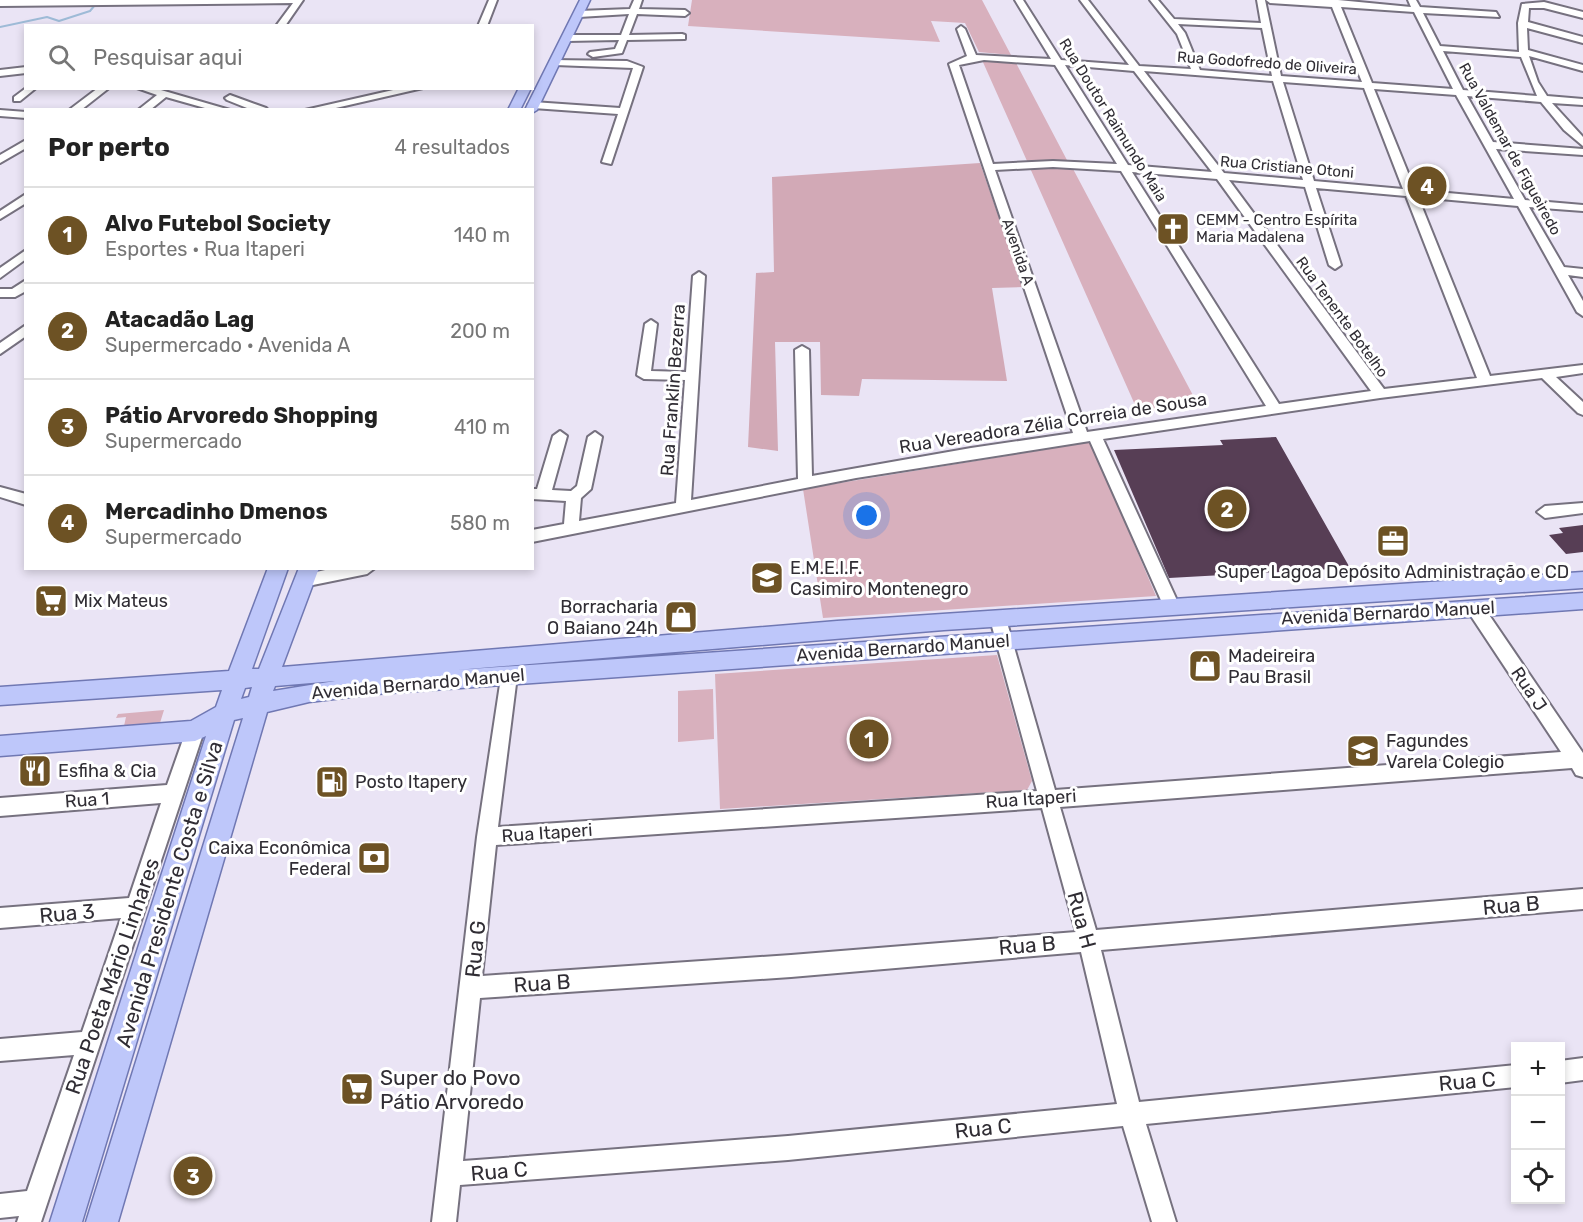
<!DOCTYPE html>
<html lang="pt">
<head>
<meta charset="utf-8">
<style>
	body { margin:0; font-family:Rubik,sans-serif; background:#f2f2f2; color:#222 }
	.controls { position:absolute; right:18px; bottom:18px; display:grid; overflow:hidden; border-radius:0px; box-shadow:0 3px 9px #0003 }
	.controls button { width:54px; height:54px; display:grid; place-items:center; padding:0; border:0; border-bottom:2px solid #e0e0e0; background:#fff; color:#222; font:30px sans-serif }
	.you { position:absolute; left:867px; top:516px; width:21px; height:21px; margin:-15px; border:4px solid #fff; border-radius:50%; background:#1a73e8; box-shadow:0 0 0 9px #1a73e833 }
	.badge { display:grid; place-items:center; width:39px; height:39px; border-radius:50%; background:#6d5224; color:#fff; font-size:20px; font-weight:700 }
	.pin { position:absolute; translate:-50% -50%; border:3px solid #fff; box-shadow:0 2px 6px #0006 }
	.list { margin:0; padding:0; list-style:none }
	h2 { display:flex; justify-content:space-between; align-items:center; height:78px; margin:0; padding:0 24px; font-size:26px }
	h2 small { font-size:20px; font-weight:400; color:#767676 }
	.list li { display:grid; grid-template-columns:39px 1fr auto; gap:18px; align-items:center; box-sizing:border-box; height:96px; padding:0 24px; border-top:2px solid #e0e0e0 }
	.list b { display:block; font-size:22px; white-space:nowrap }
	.list p { margin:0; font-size:20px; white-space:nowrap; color:#767676 }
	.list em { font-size:20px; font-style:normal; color:#767676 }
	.icon { flex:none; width:33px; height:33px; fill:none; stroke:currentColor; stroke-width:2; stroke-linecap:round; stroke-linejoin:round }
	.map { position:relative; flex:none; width:1583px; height:1222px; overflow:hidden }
	.search { position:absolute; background:#fff; box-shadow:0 3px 9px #0003; left:24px; top:24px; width:510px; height:66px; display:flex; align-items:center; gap:15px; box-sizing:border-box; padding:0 21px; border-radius:0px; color:#767676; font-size:22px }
	.panel { position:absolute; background:#fff; box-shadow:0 3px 9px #0003; left:24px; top:108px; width:510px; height:462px; border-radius:0px }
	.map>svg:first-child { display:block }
	.green { fill:#d8b0bd }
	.forest { fill:#d2a9b6 }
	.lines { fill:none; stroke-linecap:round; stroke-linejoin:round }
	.stream { stroke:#9ebbd7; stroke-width:2 }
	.building { fill:#573e55 }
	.minor-casing { stroke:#76717f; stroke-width:4 }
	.major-casing { stroke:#7078b3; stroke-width:3 }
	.minor { fill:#fff; fill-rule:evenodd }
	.major { fill:#bec7fa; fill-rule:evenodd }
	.labels { text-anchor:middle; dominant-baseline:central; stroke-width:6; stroke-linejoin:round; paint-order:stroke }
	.far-street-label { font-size:15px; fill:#302d34; stroke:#fff }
	.far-poi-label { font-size:15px; fill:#302d34; stroke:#fff; text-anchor:start }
	.street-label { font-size:18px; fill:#302d34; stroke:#fff }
	.poi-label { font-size:18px; fill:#302d34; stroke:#fff; text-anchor:start }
	.near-street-label { font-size:21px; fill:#302d34; stroke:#fff }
	.near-poi-label { font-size:21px; fill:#302d34; stroke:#fff; text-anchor:start }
</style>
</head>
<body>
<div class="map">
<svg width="1583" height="1222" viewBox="0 0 1583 1222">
	<rect width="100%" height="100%" fill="#eae4f5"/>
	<path class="green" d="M 692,0 L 982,0 L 1011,55 L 979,52 L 965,23 L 931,21 L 940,42 L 688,26 Z
		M 982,60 L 1015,61 L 1068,162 L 1027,161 Z
		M 1072,167 L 1196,401 L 1139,414 L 1030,168 Z
		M 1091,442 L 1156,596 L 823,618 L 803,489 Z
		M 997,655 L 1032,781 L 1027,790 L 720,809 L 715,674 Z
		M 713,689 L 714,739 L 678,742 L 678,691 Z
		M 164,710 L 160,723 L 124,726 L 126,717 L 116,718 L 118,714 Z"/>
	<path class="forest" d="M 980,163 L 1023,287 L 992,288 L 1007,381 L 862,379 L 859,396 L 821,395 L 820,342 L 775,342 L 778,451 L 748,447 L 756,273 L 774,272 L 772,177 Z"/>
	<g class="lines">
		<path class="stream" d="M 0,27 L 47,17 L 59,21 L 90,11 L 95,5"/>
	</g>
	<path class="building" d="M 1276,437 L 1350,568 L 1169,578 L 1114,450 L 1223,445 L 1220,440 Z
		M 1583,525 L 1583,552 L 1566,554 L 1549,535 L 1563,533 L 1559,528 Z"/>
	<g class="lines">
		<g class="minor-casing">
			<path id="minor" d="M 0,0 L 303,0 L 285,26 L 276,26 L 293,3 L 0,6 Z
				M 489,0 L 497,0 L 487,26 L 478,26 Z
				M 634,0 L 642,0 L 639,9 L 685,10 L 689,13 L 685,16 L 637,14 L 629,35 L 682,34 L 685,35 L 685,39 L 627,40 L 622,53 L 593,57 L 588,54 L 590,52 L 615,49 L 619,40 L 567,41 L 563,38 L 567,35 L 621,35 L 629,14 L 579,17 L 575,14 L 579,11 L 630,9 Z
				M 1015,0 L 1023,0 L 1061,60 L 1129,65 L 1080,0 L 1088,0 L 1139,66 L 1191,69 L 1177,34 L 1150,0 L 1158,0 L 1174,19 L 1261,23 L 1257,0 L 1265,0 L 1281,76 L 1362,82 L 1332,7 L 1270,3 L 1266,0 L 1338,0 L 1411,7 L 1408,0 L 1416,0 L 1420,7 L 1496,12 L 1499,17 L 1423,13 L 1440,46 L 1519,52 L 1518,23 L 1522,4 L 1544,2 L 1583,12 L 1583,18 L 1544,8 L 1529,8 L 1528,22 L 1583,37 L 1583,43 L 1527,28 L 1528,50 L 1583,65 L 1583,71 L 1529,56 L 1538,82 L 1547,96 L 1583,99 L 1583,105 L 1552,103 L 1583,137 L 1583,146 L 1564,130 L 1541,102 L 1467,96 L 1493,142 L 1583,149 L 1583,155 L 1496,149 L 1525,200 L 1583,205 L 1583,211 L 1529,207 L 1564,267 L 1583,269 L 1583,277 L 1568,275 L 1583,301 L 1583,316 L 1577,312 L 1518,206 L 1418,197 L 1490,376 L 1583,365 L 1583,373 L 1556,377 L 1583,402 L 1583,415 L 1578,413 L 1542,378 L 1380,398 L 1103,439 L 1180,607 L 1178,612 L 1166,612 L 1164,607 L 1090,441 L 856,478 L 532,542 L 532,530 L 564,524 L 566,501 L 532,499 L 532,489 L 537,489 L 553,436 L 560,431 L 567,436 L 552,490 L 571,491 L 577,486 L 588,437 L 595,432 L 602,437 L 591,489 L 581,498 L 579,521 L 676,503 L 685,380 L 644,379 L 637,375 L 645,324 L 651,320 L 657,324 L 651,371 L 686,372 L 693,276 L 699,272 L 705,276 L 691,500 L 798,479 L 795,350 L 802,346 L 809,350 L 812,476 L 971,448 L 1073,433 L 949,64 L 967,56 L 957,29 L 961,26 L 965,29 L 976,55 L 1051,59 ZM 1341,7 L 1414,12 L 1453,89 L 1372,83 ZM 1178,24 L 1262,28 L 1272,76 L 1200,70 L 1185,33 ZM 1443,51 L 1521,57 L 1537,96 L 1463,90 ZM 984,60 L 1055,65 L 1117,164 L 1053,161 L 993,164 L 959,65 ZM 1065,65 L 1134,71 L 1212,172 L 1128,165 ZM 1144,71 L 1273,81 L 1303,180 L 1224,173 ZM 1283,82 L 1364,88 L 1403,189 L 1314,181 ZM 1374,89 L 1456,95 L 1514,199 L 1415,190 ZM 1053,167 L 1121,171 L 1266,406 L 1087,432 L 995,170 ZM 1132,172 L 1217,179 L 1371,391 L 1279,404 ZM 1229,180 L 1305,187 L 1329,265 L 1335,269 L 1341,265 L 1316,188 L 1406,196 L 1477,378 L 1384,389 Z
				M 552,60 L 627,61 L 643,67 L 611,164 L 602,162 L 618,114 L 533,108 L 528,105 L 533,102 L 620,108 L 633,68 L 555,65 L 550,62 Z
				M 26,67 L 26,73 L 0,76 L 0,70 Z
				M 26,88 L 36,88 L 20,101 L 14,101 L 14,97 Z
				M 98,88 L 109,88 L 81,110 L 69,110 Z
				M 137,88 L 154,88 L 230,110 L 212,110 L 166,97 L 150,110 L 138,110 L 157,95 Z
				M 402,88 L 423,88 L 327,110 L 305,110 Z
				M 230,95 L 266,108 L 268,110 L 252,110 L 227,100 L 225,98 Z
				M 0,110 L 26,112 L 26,118 L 0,116 Z
				M 26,140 L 26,148 L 0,163 L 0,155 Z
				M 26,194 L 26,203 L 0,219 L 0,211 Z
				M 26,250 L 26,259 L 0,278 L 0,268 Z
				M 26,280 L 26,291 L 15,297 L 0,297 L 0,289 L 12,289 Z
				M 26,325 L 26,336 L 0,354 L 0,343 Z
				M 0,487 L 26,494 L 26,505 L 0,497 Z
				M 1583,503 L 1583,513 L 1545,518 L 1537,512 L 1545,506 Z
				M 334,568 L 375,568 L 367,574 L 303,587 L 295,581 L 303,575 Z
				M 1475,602 L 1481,603 L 1583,753 L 1583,777 L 1576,775 L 1572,768 L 1060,807 L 1096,930 L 1583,889 L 1583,909 L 1101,950 L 1139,1102 L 1516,1065 L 1516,1087 L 1146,1124 L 1176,1222 L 1152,1222 L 1123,1126 L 788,1160 L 460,1185 L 456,1222 L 432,1222 L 477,837 L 502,671 L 508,669 L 514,671 L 517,676 L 498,827 L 1037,791 L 990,619 L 992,614 L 1004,614 L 1006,619 L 1055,790 L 1561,752 L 1469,613 L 1467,608 L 1469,603 ZM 1042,808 L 1076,932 L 791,955 L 482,976 L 496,845 ZM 1081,952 L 1117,1104 L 788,1136 L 463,1161 L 480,998 L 791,977 Z
				M 195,723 L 201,725 L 204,731 L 41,1222 L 17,1222 L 19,1216 L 0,1218 L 0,1194 L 27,1191 L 74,1055 L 0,1061 L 0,1039 L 82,1032 L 121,918 L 0,928 L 0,908 L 129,898 L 161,803 L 0,816 L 0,798 L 167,785 L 186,731 L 189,725 Z
				M 1583,1058 L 1583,1080 L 1560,1083 L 1560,1061 Z"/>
		</g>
		<g class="major-casing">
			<path id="major" d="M 580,0 L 590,0 L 537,110 L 532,113 L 532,110 L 525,110 Z
				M 519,88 L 531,88 L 520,110 L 508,110 Z
				M 268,568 L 288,568 L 252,669 L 259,669 L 299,568 L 319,568 L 282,667 L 837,621 L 1583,572 L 1583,588 L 944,630 L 456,670 L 1583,593 L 1583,609 L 376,694 L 309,702 L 267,712 L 118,1222 L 86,1222 L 243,718 L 234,720 L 82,1222 L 50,1222 L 206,736 L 195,741 L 0,756 L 0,736 L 191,721 L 216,707 L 222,690 L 0,705 L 0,687 L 229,671 ZM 335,681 L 273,691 L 275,686 ZM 252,687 L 249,697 L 241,699 L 245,688 Z"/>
		</g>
		<use href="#minor" class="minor"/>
		<use href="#major" class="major"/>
	</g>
	<defs>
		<g id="church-square" transform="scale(1.725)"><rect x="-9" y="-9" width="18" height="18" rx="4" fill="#6d5224" stroke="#fff"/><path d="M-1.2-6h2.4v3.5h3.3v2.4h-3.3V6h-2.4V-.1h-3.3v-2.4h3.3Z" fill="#fff"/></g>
		<g id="office-square" transform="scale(1.725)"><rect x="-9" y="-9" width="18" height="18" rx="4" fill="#6d5224" stroke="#fff"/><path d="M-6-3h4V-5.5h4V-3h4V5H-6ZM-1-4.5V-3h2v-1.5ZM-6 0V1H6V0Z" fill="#fff"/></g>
		<g id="school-square" transform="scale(1.725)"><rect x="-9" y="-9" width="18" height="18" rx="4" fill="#6d5224" stroke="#fff"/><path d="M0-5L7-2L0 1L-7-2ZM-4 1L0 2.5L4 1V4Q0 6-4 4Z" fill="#fff"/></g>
		<g id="supermarket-square" transform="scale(1.725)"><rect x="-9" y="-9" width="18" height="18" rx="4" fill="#6d5224" stroke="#fff"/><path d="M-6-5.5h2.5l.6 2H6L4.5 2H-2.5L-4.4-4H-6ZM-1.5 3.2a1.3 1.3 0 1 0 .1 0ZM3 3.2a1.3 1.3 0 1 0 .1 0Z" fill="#fff"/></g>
		<g id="shop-square" transform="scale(1.725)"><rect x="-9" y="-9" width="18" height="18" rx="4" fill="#6d5224" stroke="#fff"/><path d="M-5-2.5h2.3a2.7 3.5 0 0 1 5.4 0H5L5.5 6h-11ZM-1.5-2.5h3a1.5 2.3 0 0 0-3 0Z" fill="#fff"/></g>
		<g id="restaurant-square" transform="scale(1.725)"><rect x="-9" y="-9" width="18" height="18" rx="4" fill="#6d5224" stroke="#fff"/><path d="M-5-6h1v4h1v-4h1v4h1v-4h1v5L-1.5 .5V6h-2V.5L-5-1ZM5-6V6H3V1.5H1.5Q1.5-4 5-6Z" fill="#fff"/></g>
		<g id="fuel-square" transform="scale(1.725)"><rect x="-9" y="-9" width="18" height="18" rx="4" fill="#6d5224" stroke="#fff"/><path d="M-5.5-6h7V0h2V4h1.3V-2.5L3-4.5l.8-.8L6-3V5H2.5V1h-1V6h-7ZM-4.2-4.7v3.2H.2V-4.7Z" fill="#fff"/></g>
		<g id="bank-square" transform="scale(1.725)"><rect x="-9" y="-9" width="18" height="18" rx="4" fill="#6d5224" stroke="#fff"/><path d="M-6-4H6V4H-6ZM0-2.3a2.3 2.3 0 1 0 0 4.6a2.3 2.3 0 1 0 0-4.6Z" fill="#fff"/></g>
	</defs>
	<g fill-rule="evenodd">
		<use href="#church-square" x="1173" y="229"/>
		<use href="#office-square" x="1393" y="541"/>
		<use href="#school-square" x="767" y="578"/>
		<use href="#supermarket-square" x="51" y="601"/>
		<use href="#shop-square" x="681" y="617"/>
		<use href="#shop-square" x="1205" y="666"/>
		<use href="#school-square" x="1363" y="751"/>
		<use href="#restaurant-square" x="35" y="771"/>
		<use href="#fuel-square" x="332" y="782"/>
		<use href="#bank-square" x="374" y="858"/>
		<use href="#supermarket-square" x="357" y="1089"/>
	</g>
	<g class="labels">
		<g class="far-street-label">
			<text transform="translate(1267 63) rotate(4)">Rua Godofredo de Oliveira</text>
			<text transform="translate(1113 120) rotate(58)">Rua Doutor Raimundo Maia</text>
			<text transform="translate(1510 149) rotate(61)">Rua Valdemar de Figueiredo</text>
			<text transform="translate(1287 167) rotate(5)">Rua Cristiane Otoni</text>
			<text transform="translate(1018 252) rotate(71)">Avenida A</text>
			<text transform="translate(1342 317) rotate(54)">Rua Tenente Botelho</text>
		</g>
		<g class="far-poi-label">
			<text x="1196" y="220">CEMM - Centro Espírita<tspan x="1196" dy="17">Maria Madalena</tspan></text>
		</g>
		<g class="street-label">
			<text transform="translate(673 390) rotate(-86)">Rua Franklin Bezerra</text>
			<text transform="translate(1053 423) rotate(-9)">Rua Vereadora Zélia Correia de Sousa</text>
			<text transform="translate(1388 613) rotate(-3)">Avenida Bernardo Manuel</text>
			<text transform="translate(903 648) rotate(-4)">Avenida Bernardo Manuel</text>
			<text transform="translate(418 684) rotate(-5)">Avenida Bernardo Manuel</text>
			<text transform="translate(1529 689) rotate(56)">Rua J</text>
			<text transform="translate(1031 799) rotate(-4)">Rua Itaperi</text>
			<text transform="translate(87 800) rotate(-4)">Rua 1</text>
			<text transform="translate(547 833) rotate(-4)">Rua Itaperi</text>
		</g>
		<g class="poi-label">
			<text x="790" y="568">E.M.E.I.F.<tspan x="790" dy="21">Casimiro Montenegro</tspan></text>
			<text x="1393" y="572" text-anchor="middle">Super Lagoa Depósito Administração e CD</text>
			<text x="74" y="601">Mix Mateus</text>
			<text x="658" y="607" text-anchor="end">Borracharia<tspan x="658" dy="21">O Baiano 24h</tspan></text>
			<text x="1228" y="656">Madeireira<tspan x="1228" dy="21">Pau Brasil</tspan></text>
			<text x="1386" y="741">Fagundes<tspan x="1386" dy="21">Varela Colegio</tspan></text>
			<text x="58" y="771">Esfiha &amp; Cia</text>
			<text x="355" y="782">Posto Itapery</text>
			<text x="351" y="848" text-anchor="end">Caixa Econômica<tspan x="351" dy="21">Federal</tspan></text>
		</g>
		<g class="near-street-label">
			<text transform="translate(169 894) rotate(-73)">Avenida Presidente Costa e Silva</text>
			<text transform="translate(1511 905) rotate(-5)">Rua B</text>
			<text transform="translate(67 913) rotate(-5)">Rua 3</text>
			<text transform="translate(1082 920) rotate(75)">Rua H</text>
			<text transform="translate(1027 945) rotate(-5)">Rua B</text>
			<text transform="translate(475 949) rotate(-84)">Rua G</text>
			<text transform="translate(112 976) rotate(-71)">Rua Poeta Mário Linhares</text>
			<text transform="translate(542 983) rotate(-4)">Rua B</text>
			<text transform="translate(1467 1081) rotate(-5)">Rua C</text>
			<text transform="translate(983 1128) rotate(-6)">Rua C</text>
			<text transform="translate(499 1171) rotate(-5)">Rua C</text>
		</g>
		<g class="near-poi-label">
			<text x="380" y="1077">Super do Povo<tspan x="380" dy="24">Pátio Arvoredo</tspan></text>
		</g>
	</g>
</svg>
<div class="controls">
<button>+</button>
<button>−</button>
<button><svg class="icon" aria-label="locate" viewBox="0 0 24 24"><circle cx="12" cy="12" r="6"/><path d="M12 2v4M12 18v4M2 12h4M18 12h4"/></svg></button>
</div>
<div class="you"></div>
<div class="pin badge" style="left:869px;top:739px">1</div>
<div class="pin badge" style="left:1227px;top:509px">2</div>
<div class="pin badge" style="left:193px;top:1176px">3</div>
<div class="pin badge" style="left:1427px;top:186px">4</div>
<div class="search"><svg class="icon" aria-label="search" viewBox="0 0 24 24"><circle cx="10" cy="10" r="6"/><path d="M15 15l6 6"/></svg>Pesquisar aqui</div>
<section class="panel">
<h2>Por perto<small>4 resultados</small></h2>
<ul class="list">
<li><span class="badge">1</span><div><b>Alvo Futebol Society</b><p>Esportes · Rua Itaperi</p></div><em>140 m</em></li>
<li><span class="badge">2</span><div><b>Atacadão Lag</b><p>Supermercado · Avenida A</p></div><em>200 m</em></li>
<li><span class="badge">3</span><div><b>Pátio Arvoredo Shopping</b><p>Supermercado</p></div><em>410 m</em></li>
<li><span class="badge">4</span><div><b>Mercadinho Dmenos</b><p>Supermercado</p></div><em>580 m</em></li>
</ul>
</section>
</div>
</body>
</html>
